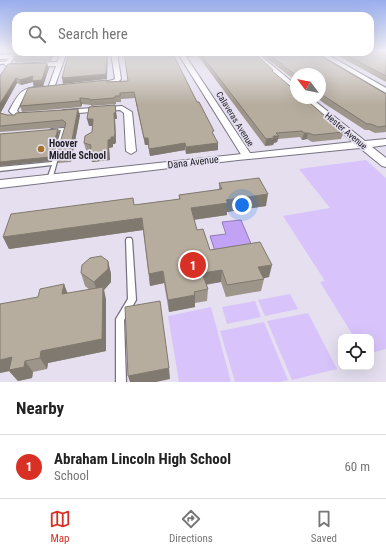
<!DOCTYPE html>
<html lang="en">
<head>
<meta charset="utf-8">
<style>
	body { margin:0; font-family:"Roboto Condensed",sans-serif; background:#f6f6f6; color:#222 }
	.controls { position:absolute; right:12px; bottom:12px; display:grid; overflow:hidden; border-radius:8px; box-shadow:0 4px 16px #0002 }
	.controls button { width:36px; height:36px; display:grid; place-items:center; padding:0; border:0; border-bottom:1px solid #e0e0e0; background:#fff; color:#222; font:20px sans-serif }
	.compass { position:absolute; left:290px; top:68px; width:36px; height:36px; border-radius:50%; background:#fff; box-shadow:0 4px 16px #0002; rotate:302deg }
	.you { position:absolute; left:242px; top:205px; width:14px; height:14px; margin:-10px; border:3px solid #fff; border-radius:50%; background:#1a73e8; box-shadow:0 0 0 6px #1a73e833 }
	.badge { display:grid; place-items:center; width:26px; height:26px; border-radius:50%; background:#d93025; color:#fff; font-size:13px; font-weight:700 }
	.pin { position:absolute; translate:-50% -50%; border:2px solid #fff; box-shadow:0 1px 4px #0006 }
	.list { margin:0; padding:0; list-style:none }
	h2 { display:flex; justify-content:space-between; align-items:center; height:52px; margin:0; padding:0 16px; font-size:17px }
	h2 small { font-size:13px; font-weight:400; color:#767676 }
	.list li { display:grid; grid-template-columns:26px 1fr auto; gap:12px; align-items:center; box-sizing:border-box; height:64px; padding:0 16px; border-top:1px solid #e0e0e0 }
	.list b { display:block; font-size:15px; white-space:nowrap }
	.list p { margin:0; font-size:13px; white-space:nowrap; color:#767676 }
	.list em { font-size:13px; font-style:normal; color:#767676 }
	.icon { flex:none; width:22px; height:22px; fill:none; stroke:currentColor; stroke-width:2; stroke-linecap:round; stroke-linejoin:round }
	.map { position:relative; flex:none; width:386px; height:382px; overflow:hidden }
	.search { position:absolute; background:#fff; box-shadow:0 4px 16px #0002; left:12px; right:12px; top:12px; height:44px; display:flex; align-items:center; gap:10px; box-sizing:border-box; padding:0 14px; border-radius:12px; color:#767676; font-size:15px }
	.sheet { height:116px; background:#fff }
	nav { display:flex; justify-content:space-around; align-items:center; box-sizing:border-box; height:56px; border-top:1px solid #e0e0e0; background:#fff; font-size:11px; color:#767676 }
	nav a { display:grid; justify-items:center; gap:2px }
	nav .on { color:#d93025 }
	.map>svg:first-child { display:block }
	.green { fill:#d8c4fa }
	.water { fill:#c2a2f4; stroke:#927bb6 }
	.lines { fill:none; stroke-linecap:round; stroke-linejoin:round }
	.service-casing { stroke:#787382; stroke-width:2.5 }
	.minor-casing { stroke:#787382; stroke-width:2 }
	.tertiary-casing { stroke:#787382; stroke-width:2 }
	.service { fill:#fff; fill-rule:evenodd }
	.minor { fill:#fff; fill-rule:evenodd }
	.tertiary { fill:#fff; fill-rule:evenodd }
	.wall { fill:#9d9589 }
	.shaded-wall { fill:#80796f }
	.building { fill:#b7ad9f; stroke:#80796f }
	.poi-dot { fill:#a27427; stroke:#e5dff0; stroke-width:1.5 }
	.labels { text-anchor:middle; dominant-baseline:central; stroke-width:3.5; stroke-linejoin:round; paint-order:stroke }
	.far-street-label { font-size:9px; fill:#232127; stroke:#e5dff0 }
	.poi-label { font-size:10px; font-weight:bold; fill:#232127; stroke:#e5dff0; text-anchor:start }
	.street-label { font-size:10px; fill:#232127; stroke:#e5dff0 }
</style>
</head>
<body>
<div class="map">
<svg width="386" height="382" viewBox="0 0 386 382">
	<rect width="100%" height="100%" fill="#e5dff0"/>
	<path class="green" d="M 366,160 L 386,178 L 386,349 L 371,353 L 371,337 L 354,337 L 320,282 L 325,281 L 283,216 L 330,208 L 299,169 Z
		M 290,294 L 298,309 L 265,316 L 258,300 Z
		M 255,301 L 261,317 L 227,324 L 222,307 Z
		M 211,307 L 231,382 L 179,382 L 168,316 Z
		M 308,313 L 337,369 L 292,380 L 267,321 Z
		M 264,322 L 288,380 L 279,382 L 235,382 L 220,331 Z"/>
	<path class="water" d="M 241,220 L 252,246 L 215,251 L 210,236 L 226,234 L 222,222 Z"/>
	<g class="lines">
		<g class="service-casing">
			<path id="service" d="M 6,51 L 8,51 L 4,58 L 2,58 Z
				M 204,52 L 205,54 L 182,56 L 181,55 Z
				M 10,61 L 9,63 L 0,64 L 0,62 Z
				M 64,128 L 66,129 L 52,180 L 48,180 L 47,179 L 52,165 L 0,171 L 0,167 L 52,162 L 61,130 L 52,131 L 50,130 L 52,129 Z
				M 127,238 L 131,238 L 132,240 L 136,300 L 124,320 L 126,382 L 116,382 L 116,319 L 128,299 L 126,240 Z"/>
		</g>
		<g class="minor-casing">
			<path id="minor" d="M 61,52 L 67,52 L 54,88 L 51,90 L 48,88 L 56,66 L 9,68 L 4,64 L 12,54 L 15,56 L 10,64 L 57,62 Z
				M 111,52 L 117,52 L 121,79 L 117,83 L 99,85 L 99,83 L 113,80 L 115,79 Z
				M 177,52 L 183,52 L 252,156 L 250,158 L 247,159 L 242,156 Z
				M 316,52 L 323,52 L 386,88 L 386,93 Z
				M 42,86 L 44,87 L 44,89 C 25,93 26,93 17,111 L 19,113 L 32,113 L 32,117 C 23,118 15,118 9,111 C 19,93 20,88 42,86 Z
				M 122,106 L 132,112 L 136,151 L 131,154 L 126,151 L 124,113 L 120,110 L 64,114 L 60,112 L 64,110 Z"/>
		</g>
		<g class="tertiary-casing">
			<path id="tertiary" d="M 49,52 L 81,52 L 78,54 L 0,59 L 0,55 Z
				M 249,52 L 256,52 L 296,85 L 296,91 L 293,91 Z
				M 302,98 L 311,98 L 365,141 L 386,139 L 386,145 L 372,147 L 386,158 L 386,167 L 382,166 L 360,148 L 238,160 L 0,188 L 0,180 L 353,142 Z"/>
		</g>
		<use href="#service" class="service"/>
		<use href="#minor" class="minor"/>
		<use href="#tertiary" class="tertiary"/>
	</g>
	<path class="wall" d="M 8,51 L 16,51 L 16,52 L 27,52 L 9,53 Z
		M 52,52 L 53,57 L 51,61 L 15,62 L 13,57 Z
		M 198,52 L 253,52 L 273,72 L 344,132 L 341,139 L 312,142 L 307,139 L 302,140 L 300,137 L 278,139 L 277,142 L 274,143 L 273,145 L 265,146 L 198,56 Z
		M 258,52 L 314,52 L 386,94 L 386,132 L 375,133 L 369,130 L 365,130 L 325,104 L 317,98 L 320,98 L 320,74 L 296,74 L 296,81 Z
		M 331,52 L 386,52 L 386,82 Z
		M 49,68 L 43,86 L 34,87 L 33,82 L 21,85 L 17,83 L 0,113 L 7,115 L 80,115 L 71,162 L 58,163 L 56,156 L 65,127 L 0,132 L 0,76 Z
		M 128,81 L 214,135 L 218,150 L 186,154 L 185,150 L 150,156 L 148,145 L 145,145 L 135,98 L 121,99 L 121,102 L 116,102 L 116,104 L 91,106 L 91,105 L 82,104 L 81,107 L 22,112 L 20,106 L 107,82 Z
		M 116,112 L 117,119 L 115,119 L 116,142 L 115,144 L 113,144 L 113,147 L 109,148 L 110,160 L 92,162 L 90,154 L 90,152 L 86,150 L 84,143 L 92,132 L 92,126 L 89,126 Z
		M 219,183 L 266,206 L 227,212 L 227,215 L 194,220 L 197,230 L 210,250 L 269,277 L 263,278 L 264,279 L 261,291 L 226,297 L 221,282 L 206,285 L 208,289 L 207,301 L 195,303 L 195,307 L 169,312 L 164,283 L 150,286 L 143,230 L 9,249 L 3,237 L 134,205 L 179,199 L 179,195 L 219,190 Z
		M 108,261 L 111,274 L 111,282 L 104,290 L 106,300 L 106,351 L 48,363 L 47,369 L 33,372 L 32,378 L 18,381 L 9,371 L 0,373 L 0,375 L 0,304 L 38,297 L 64,284 L 67,294 L 90,290 L 85,286 L 81,273 Z"/>
	<path class="shaded-wall" d="M 0,51 L 5,51 L 3,53 L 0,53 Z
		M 52,52 L 53,57 L 51,61 L 50,55 Z
		M 107,52 L 108,52 L 107,79 L 63,84 L 62,78 Z
		M 47,63 L 49,68 L 43,86 L 34,87 L 33,82 L 21,85 L 20,80 Z
		M 16,78 L 17,83 L 0,114 L 0,104 Z
		M 80,98 L 82,104 L 81,107 L 80,101 Z
		M 115,105 L 117,119 L 115,119 L 116,142 L 115,144 L 113,144 L 113,147 L 109,148 L 110,160 L 92,162 L 90,154 L 108,140 L 111,137 Z
		M 78,109 L 80,115 L 71,162 L 69,155 Z
		M 87,119 L 93,119 L 94,126 L 89,126 Z
		M 58,129 L 59,133 L 51,161 L 0,166 L 0,162 Z
		M 304,133 L 308,133 L 307,139 L 302,140 Z
		M 273,136 L 279,136 L 277,142 L 274,143 L 273,145 L 265,146 L 266,139 Z
		M 144,138 L 148,138 L 148,145 L 145,145 Z
		M 185,143 L 185,150 L 150,156 L 149,149 Z
		M 218,143 L 218,150 L 186,154 L 186,147 Z
		M 268,194 L 266,206 L 227,212 L 227,215 L 191,220 L 191,208 L 226,200 Z
		M 142,218 L 143,230 L 9,249 L 3,237 Z
		M 108,261 L 111,274 L 111,282 L 104,290 L 106,300 L 106,351 L 48,363 L 47,369 L 40,358 L 41,351 L 98,295 L 94,282 Z
		M 272,265 L 269,277 L 256,280 L 258,267 Z
		M 222,270 L 221,282 L 201,285 L 202,273 Z
		M 163,271 L 164,283 L 150,286 L 149,274 Z
		M 64,284 L 69,297 L 62,294 Z
		M 195,295 L 195,307 L 169,312 L 168,300 Z
		M 12,357 L 25,361 L 33,372 L 32,378 L 18,381 L 9,371 L 0,373 L 0,375 L 0,360 Z
		M 169,368 L 170,379 L 156,382 L 130,382 L 128,376 Z"/>
	<path class="building" d="M 370,51 L 383,51 L 386,52 L 386,76 L 340,52 L 370,52 Z
		M 51,52 L 50,55 L 13,57 L 15,54 Z
		M 69,52 L 107,52 L 106,74 L 62,78 Z
		M 124,52 L 172,52 L 197,102 L 199,102 L 214,131 L 212,132 L 218,143 L 186,147 L 185,143 L 149,149 L 148,138 L 144,138 L 134,92 L 120,93 L 120,96 L 115,96 L 115,98 L 90,100 L 90,99 L 80,98 L 80,101 L 20,106 L 28,88 L 107,80 L 107,82 L 128,81 Z
		M 199,52 L 253,52 L 273,70 L 272,71 L 296,91 L 296,98 L 304,98 L 344,132 L 314,135 L 308,133 L 304,133 L 302,131 L 276,133 L 279,136 L 273,136 L 274,138 L 266,139 Z
		M 265,52 L 314,52 L 386,94 L 386,126 L 378,127 L 371,124 L 367,124 L 327,98 L 320,93 L 320,74 L 296,74 L 296,75 Z
		M 47,63 L 42,80 L 32,81 L 33,76 L 20,80 L 16,78 L 0,104 L 0,76 L 8,64 Z
		M 115,105 L 116,112 L 114,113 L 115,134 L 114,137 L 111,137 L 111,139 L 108,140 L 108,152 L 90,154 L 91,145 L 84,143 L 85,136 L 92,132 L 93,119 L 87,119 L 89,107 Z
		M 78,109 L 69,155 L 56,156 L 66,123 L 63,120 L 0,126 L 0,113 L 7,115 L 15,115 L 16,113 Z
		M 58,129 L 50,157 L 0,162 L 0,134 Z
		M 259,178 L 268,194 L 226,200 L 228,203 L 191,208 L 197,230 L 203,229 L 210,250 L 260,242 L 272,265 L 258,267 L 264,279 L 227,285 L 222,270 L 202,273 L 208,289 L 194,292 L 195,295 L 168,300 L 163,271 L 149,274 L 142,218 L 3,237 L 11,214 L 133,198 L 134,205 L 180,199 L 179,195 L 222,189 L 219,183 Z
		M 101,256 L 108,261 L 108,269 L 94,282 L 81,273 L 82,265 L 90,258 Z
		M 64,284 L 62,294 L 103,287 L 102,339 L 41,351 L 40,358 L 25,361 L 24,367 L 9,370 L 12,357 L 0,360 L 0,304 L 38,297 L 40,289 Z
		M 160,301 L 169,368 L 128,376 L 125,307 Z"/>
	<linearGradient id="sky" x2="0" y2="1"><stop stop-color="#99aded"/><stop offset="0.49" stop-color="#f3f1f8"/><stop offset="1" stop-color="#f3f1f8" stop-opacity="0"/></linearGradient>
	<rect width="386" height="104" fill="url(#sky)"/>
	<circle class="poi-dot" cx="41" cy="149" r="4"/>
	<g class="labels">
		<g class="far-street-label">
			<text transform="translate(235 119) rotate(58)">Calaveras Avenue</text>
			<text transform="translate(346 131) rotate(40)">Hester Avenue</text>
		</g>
		<g class="poi-label">
			<text x="49" y="143">Hoover<tspan x="49" dy="12">Middle School</tspan></text>
		</g>
		<g class="street-label">
			<text transform="translate(193 162) rotate(-7)">Dana Avenue</text>
		</g>
	</g>
</svg>
<div class="controls">
<button><svg class="icon" aria-label="locate" viewBox="0 0 24 24"><circle cx="12" cy="12" r="6"/><path d="M12 2v4M12 18v4M2 12h4M18 12h4"/></svg></button>
</div>
<svg class="compass" viewBox="-18 -18 36 36"><path d="M0-13l5 13h-10z" fill="#e53935"/><path d="M0 13l5-13h-10z" fill="#767676"/></svg>
<div class="you"></div>
<div class="pin badge" style="left:193px;top:265px">1</div>
<div class="search"><svg class="icon" aria-label="search" viewBox="0 0 24 24"><circle cx="10" cy="10" r="6"/><path d="M15 15l6 6"/></svg>Search here</div>
</div>
<section class="sheet">
<h2>Nearby<small></small></h2>
<ul class="list">
<li><span class="badge">1</span><div><b>Abraham Lincoln High School</b><p>School</p></div><em>60 m</em></li>
</ul>
</section>
<nav>
<a class="on"><svg class="icon" aria-label="map" viewBox="0 0 24 24"><path d="M3 6l6-2 6 2 6-2v14l-6 2-6-2-6 2zM9 4v14M15 6v14"/></svg>Map</a>
<a><svg class="icon" aria-label="directions" viewBox="0 0 24 24"><path d="M12 3l9 9-9 9-9-9zM9 14v-3h6M13 9l2 2-2 2"/></svg>Directions</a>
<a><svg class="icon" aria-label="saved" viewBox="0 0 24 24"><path d="M7 4h10v16l-5-4-5 4z"/></svg>Saved</a>
</nav>
</body>
</html>
